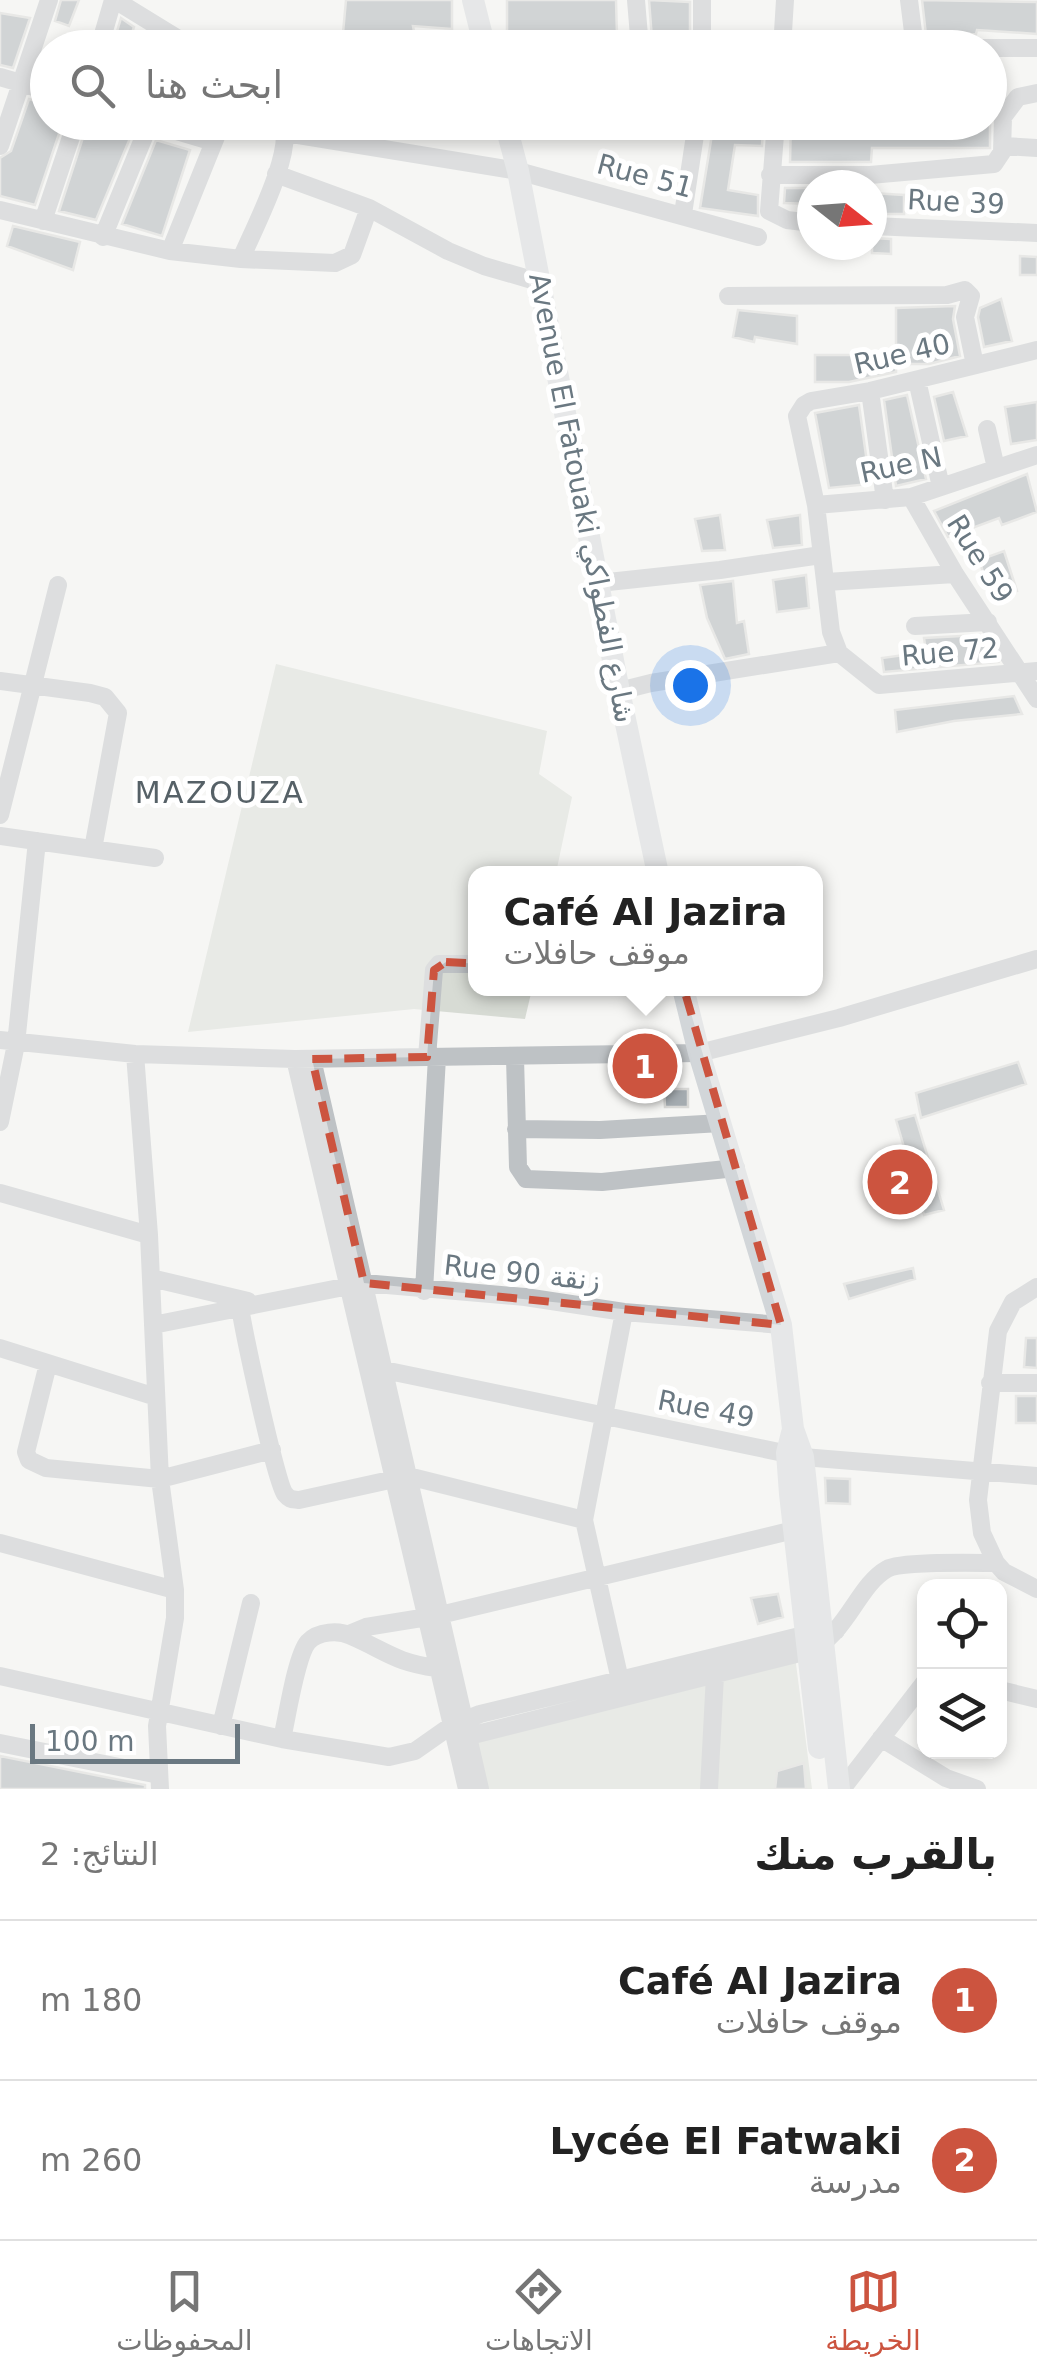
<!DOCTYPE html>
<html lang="ar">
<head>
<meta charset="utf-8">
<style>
	body { margin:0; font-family:"DejaVu Sans","Noto Naskh Arabic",sans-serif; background:#f6f6f6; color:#222; direction:rtl }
	.controls { position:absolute; right:30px; bottom:30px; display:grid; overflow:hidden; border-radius:20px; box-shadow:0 5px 15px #0003 }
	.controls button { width:90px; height:90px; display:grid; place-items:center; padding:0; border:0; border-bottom:2px solid #e0e0e0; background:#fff; color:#222; font:50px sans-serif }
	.compass { position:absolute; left:797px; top:170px; width:90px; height:90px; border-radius:50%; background:#fff; box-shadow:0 5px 15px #0003; rotate:107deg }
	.scale { position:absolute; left:30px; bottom:25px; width:210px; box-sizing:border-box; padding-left:10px; border:5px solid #6a7881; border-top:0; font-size:28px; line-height:35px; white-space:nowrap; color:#6a7881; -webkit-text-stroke:8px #fff; paint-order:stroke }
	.you { position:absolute; left:690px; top:685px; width:35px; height:35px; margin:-25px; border:8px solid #fff; border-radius:50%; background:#1a73e8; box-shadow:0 0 0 15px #1a73e833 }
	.badge { display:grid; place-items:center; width:65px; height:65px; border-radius:50%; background:#cc543f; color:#fff; font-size:32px; font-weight:700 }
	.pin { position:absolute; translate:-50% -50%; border:5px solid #fff; box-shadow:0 2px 10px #0006 }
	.popup { position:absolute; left:468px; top:866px; width:355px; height:130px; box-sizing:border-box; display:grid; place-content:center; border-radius:20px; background:#fff; filter:drop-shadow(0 2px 8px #0005); font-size:32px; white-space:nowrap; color:#767676 }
	.popup b { font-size:38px; color:#222 }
	.popup::after { content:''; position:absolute; left:50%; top:100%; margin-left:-20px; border:20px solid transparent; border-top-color:#fff }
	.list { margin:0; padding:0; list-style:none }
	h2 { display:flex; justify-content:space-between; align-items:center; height:130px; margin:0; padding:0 40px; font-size:42px }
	h2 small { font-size:32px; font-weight:400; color:#767676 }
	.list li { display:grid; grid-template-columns:65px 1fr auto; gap:30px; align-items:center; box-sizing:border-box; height:160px; padding:0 40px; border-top:2px solid #e0e0e0 }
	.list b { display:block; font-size:38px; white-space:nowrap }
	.list p { margin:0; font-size:32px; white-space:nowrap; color:#767676 }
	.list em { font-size:32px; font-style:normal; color:#767676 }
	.icon { flex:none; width:55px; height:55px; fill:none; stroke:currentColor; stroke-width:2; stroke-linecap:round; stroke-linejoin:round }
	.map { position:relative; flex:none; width:1037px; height:1789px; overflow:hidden; direction:ltr }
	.search { position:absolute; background:#fff; box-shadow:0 5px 15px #0003; left:30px; right:30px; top:30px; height:110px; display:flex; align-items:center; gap:25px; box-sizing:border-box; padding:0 35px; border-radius:55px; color:#767676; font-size:38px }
	.sheet { height:450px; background:#fff }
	nav { display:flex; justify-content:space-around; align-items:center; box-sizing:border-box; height:140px; border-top:2px solid #e0e0e0; background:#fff; font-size:28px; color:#767676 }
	nav a { display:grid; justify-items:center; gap:5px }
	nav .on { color:#cc543f }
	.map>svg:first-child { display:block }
	.green { fill:#d7dbd4 }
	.building { fill:#a4abb0; stroke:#d8d8d6; stroke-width:2.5 }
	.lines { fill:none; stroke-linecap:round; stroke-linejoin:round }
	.minor { stroke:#bec2c5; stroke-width:18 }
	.major { stroke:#d2d6d9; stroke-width:22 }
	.marked { fill:none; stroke:#cc543f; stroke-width:8; stroke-dasharray:20 12; stroke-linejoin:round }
	.labels { text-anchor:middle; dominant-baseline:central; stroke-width:10; stroke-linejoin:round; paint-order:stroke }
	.street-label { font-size:28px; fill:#6a7881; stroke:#fff }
	.neighbourhood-label { font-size:30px; letter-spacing:2.5px; fill:#566167; stroke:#fff }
</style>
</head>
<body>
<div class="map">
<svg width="1037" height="1789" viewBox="0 0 1037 1789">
	<rect width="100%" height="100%" fill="#f6f6f4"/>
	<path class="green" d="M 276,664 L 547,731 L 539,774 L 572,797 L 556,873 L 475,874 L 475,988 L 532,989 L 525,1019 L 414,1009 L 188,1032 Z
		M 795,1656 L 812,1789 L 485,1789 L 472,1736 Z"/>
	<path class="building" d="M 61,0 L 79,0 L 69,26 L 55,21 Z
		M 346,0 L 452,0 L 452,29 L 413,26 L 417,48 L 371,48 L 368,33 L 343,33 Z
		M 507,0 L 616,0 L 617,35 L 568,38 L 568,43 L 507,42 Z
		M 649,0 L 690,2 L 690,40 L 652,39 Z
		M 922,0 L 1037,2 L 1037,34 L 977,30 L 976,34 L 926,35 Z
		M 0,13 L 30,18 L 13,68 L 0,65 Z
		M 121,18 L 134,27 L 127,48 L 112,48 Z
		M 29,99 L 48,103 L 48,122 L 63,122 L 35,205 L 0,196 L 0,158 L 11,151 Z
		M 88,122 L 111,122 L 133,131 L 96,220 L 59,211 Z
		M 714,122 L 763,128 L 762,146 L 735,145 L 728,190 L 758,195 L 758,216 L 700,208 Z
		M 791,122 L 990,122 L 990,148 L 872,148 L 871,162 L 790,162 Z
		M 156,140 L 190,150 L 162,236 L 122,224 Z
		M 785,188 L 812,188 L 812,204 L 784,203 Z
		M 872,193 L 904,195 L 904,214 L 872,214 Z
		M 13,226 L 80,242 L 73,270 L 7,246 Z
		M 872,238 L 891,239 L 891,254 L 872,253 Z
		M 1020,256 L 1037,257 L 1037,275 L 1020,275 Z
		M 1001,299 L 1012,341 L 984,347 L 978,317 L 980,308 Z
		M 955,306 L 953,319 L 960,356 L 929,364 L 896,364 L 896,308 Z
		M 738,310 L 797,316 L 797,344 L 755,337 L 754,342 L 733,337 Z
		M 815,355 L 896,355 L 896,372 L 849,382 L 815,382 Z
		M 953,392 L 967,436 L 944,441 L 934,397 Z
		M 907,395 L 926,479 L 896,486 L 884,400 Z
		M 1037,402 L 1037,440 L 1011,444 L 1005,407 Z
		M 859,405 L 870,484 L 829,488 L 815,413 Z
		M 1027,474 L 1037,512 L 1002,525 L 999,518 L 948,537 L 934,511 Z
		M 720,515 L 725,550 L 702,551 L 695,519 Z
		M 800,515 L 802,545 L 773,548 L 767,520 Z
		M 1004,551 L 1017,591 L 992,599 L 979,560 Z
		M 806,575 L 809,608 L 777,612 L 773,580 Z
		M 733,581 L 737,623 L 744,621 L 749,654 L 725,659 L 707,618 L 700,585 Z
		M 980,635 L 998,662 L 884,672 L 882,658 L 926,652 L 924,638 Z
		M 1014,696 L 1022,714 L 954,721 L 897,732 L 895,710 Z
		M 1018,1062 L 1026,1084 L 921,1118 L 916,1093 Z
		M 664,1089 L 688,1089 L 688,1107 L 665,1107 Z
		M 915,1115 L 944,1210 L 924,1215 L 896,1120 Z
		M 913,1268 L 915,1279 L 849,1299 L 844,1284 Z
		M 1026,1338 L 1037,1338 L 1037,1368 L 1024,1367 Z
		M 1016,1396 L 1037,1396 L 1037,1423 L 1016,1423 Z
		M 825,1478 L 850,1479 L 850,1504 L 826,1503 Z
		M 778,1594 L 783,1617 L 758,1624 L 751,1598 Z
		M 0,1756 L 145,1785 L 145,1789 L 0,1789 Z
		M 804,1763 L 806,1789 L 775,1789 L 777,1771 Z"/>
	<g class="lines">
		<path class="minor" d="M 115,0 L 193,48
			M 636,0 L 640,48
			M 702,0 L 702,47
			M 909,0 L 915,48
			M 99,48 L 113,0
			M 782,48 L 785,0
			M 971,48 L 1037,48
			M 0,77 L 48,91
			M 146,122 L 213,142
			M 776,122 L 769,211 L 787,220 L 812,223
			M 286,133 L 518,171 L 758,237
			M 0,146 L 49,0
			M 1003,146 L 1037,148
			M 276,174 L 369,208 L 448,251 L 484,266 L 539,282
			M 770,175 L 870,175 L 994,164 L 1002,152 L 1003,117 L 1018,97 L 1037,93
			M 0,210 L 170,251 L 241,259 L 335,263 L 352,255 L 369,208
			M 683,214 L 697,122
			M 43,221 L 76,122
			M 872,226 L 1037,233
			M 103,237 L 150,122
			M 170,251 L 222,122
			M 241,259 C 254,228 294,153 283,123
			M 728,296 L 947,295 L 965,290 L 971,296 L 965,317 L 975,365
			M 917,380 L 941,487
			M 870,391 L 885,500
			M 987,429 L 996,468
			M 911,497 L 955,574 L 1037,699
			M 816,505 L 911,497 L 1037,455
			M 826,582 L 955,574
			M 599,583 L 720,570 L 821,555
			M 915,626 L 988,622
			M 839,653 L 831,632 L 816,505 L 797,416 L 804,405 L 811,401 L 870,391 L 1037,350
			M 839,653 L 879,685 L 1037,671
			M 0,681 L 90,693 L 105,697 L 118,713 L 93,849
			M 619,691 L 651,683 L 839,653
			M 0,815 L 58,585
			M 0,836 L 155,858
			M 0,1040 L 135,1054 L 295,1059 L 699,1053 L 839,1018 L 1037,959
			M 135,1054 L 149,1235 L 160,1479 L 175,1590 L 175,1618 L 157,1726 L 160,1789
			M 427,1057 L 434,970 L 439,964 L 475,964
			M 515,1058 L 518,1167 L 526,1179 L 602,1182 L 736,1168
			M 295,1059 L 467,1789
			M 312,1059 L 480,1789
			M 0,1122 L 16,1044 L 37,841
			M 516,1129 L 600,1130 L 721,1123
			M 0,1193 L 149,1235
			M 151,1278 L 248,1301
			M 1037,1287 L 1013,1302 L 998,1331 L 978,1500 L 982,1533 L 996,1563 L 1004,1572 L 1037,1589
			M 424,1291 L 437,1057
			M 239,1299 C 241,1321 276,1484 285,1494 C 290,1500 292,1499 299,1500 L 408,1476 L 584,1520
			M 153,1325 L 364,1283 L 525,1297 L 624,1312 L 781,1325
			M 0,1348 L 156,1397
			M 48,1364 L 26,1452 L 29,1460 L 46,1468 L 160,1479 L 272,1450
			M 374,1373 L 384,1370 L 803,1457 L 1037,1476
			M 990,1383 L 1037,1383
			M 0,1543 L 175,1590
			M 349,1634 L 366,1627 L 440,1615 L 794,1530
			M 0,1676 L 282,1739 L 389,1757 L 415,1751 L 452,1725 L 480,1714 L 824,1630 L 836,1631
			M 622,1689 L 584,1520 L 624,1312
			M 1000,1690 L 1037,1699
			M 221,1726 L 251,1603
			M 881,1738 L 946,1778 L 977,1789
			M 282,1739 C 287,1718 296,1656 308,1642 C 318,1631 339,1630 351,1636 C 388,1652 394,1662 437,1668
			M 457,1739 L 808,1651 C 847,1635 857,1586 887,1569 C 901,1561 976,1563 996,1563
			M 0,1743 L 159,1775
			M 709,1789 L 715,1675
			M 842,1789 L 924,1683"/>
		<path class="major" d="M 473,0 L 485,48
			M 505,122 L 518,171 L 619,691 L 658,874
			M 683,988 L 699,1053 L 781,1325 L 793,1429 L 803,1457 L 839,1789
			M 792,1433 L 787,1453 L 790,1494 L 819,1748"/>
	</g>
	<path d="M0 0H1037V1789H0ZM 446,962 L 680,975 L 781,1325 L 364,1283 L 312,1059 L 427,1057 L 434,970 Z" fill="#f6f6f4" fill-opacity=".55" fill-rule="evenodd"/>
	<path class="marked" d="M 446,962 L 680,975 L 781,1325 L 364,1283 L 312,1059 L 427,1057 L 434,970 Z"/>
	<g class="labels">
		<g class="street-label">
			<text transform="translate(645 176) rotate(15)">Rue 51</text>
			<text transform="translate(956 202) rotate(3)">Rue 39</text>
			<text transform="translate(902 354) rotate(-13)">Rue 40</text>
			<text transform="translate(901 465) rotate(-12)">Rue N</text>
			<text transform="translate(582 498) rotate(79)">Avenue El Fatouaki شارع الفطواكي</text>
			<text transform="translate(980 559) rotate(58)">Rue 59</text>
			<text transform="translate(950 652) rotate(-5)">Rue 72</text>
			<text transform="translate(522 1273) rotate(6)">Rue 90 زنقة</text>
			<text transform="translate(706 1409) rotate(11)">Rue 49</text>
		</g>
		<g class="neighbourhood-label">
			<text x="220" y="792">MAZOUZA</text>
		</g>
	</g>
</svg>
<div class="controls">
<button><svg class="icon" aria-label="locate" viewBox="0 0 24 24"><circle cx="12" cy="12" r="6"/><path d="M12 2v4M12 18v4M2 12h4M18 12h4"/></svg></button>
<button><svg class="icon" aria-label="layers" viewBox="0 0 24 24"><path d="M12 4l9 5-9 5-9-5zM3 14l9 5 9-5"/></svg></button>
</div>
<svg class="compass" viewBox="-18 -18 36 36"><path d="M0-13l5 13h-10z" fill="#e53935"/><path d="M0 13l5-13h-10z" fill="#767676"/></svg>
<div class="scale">100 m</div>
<div class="you"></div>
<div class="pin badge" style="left:645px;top:1066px">1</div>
<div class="popup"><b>Café Al Jazira</b>موقف حافلات</div>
<div class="pin badge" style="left:900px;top:1182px">2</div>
<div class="search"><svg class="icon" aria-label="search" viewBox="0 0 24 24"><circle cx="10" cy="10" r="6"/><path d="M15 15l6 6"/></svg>ابحث هنا</div>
</div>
<section class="sheet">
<h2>بالقرب منك<small>النتائج: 2</small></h2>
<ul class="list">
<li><span class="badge">1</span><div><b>Café Al Jazira</b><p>موقف حافلات</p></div><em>180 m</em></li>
<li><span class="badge">2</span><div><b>Lycée El Fatwaki</b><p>مدرسة</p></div><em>260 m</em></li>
</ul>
</section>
<nav>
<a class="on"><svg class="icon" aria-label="map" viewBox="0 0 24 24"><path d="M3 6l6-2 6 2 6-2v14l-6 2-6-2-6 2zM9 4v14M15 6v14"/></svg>الخريطة</a>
<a><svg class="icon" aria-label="directions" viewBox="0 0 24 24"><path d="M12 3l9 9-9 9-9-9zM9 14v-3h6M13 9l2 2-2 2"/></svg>الاتجاهات</a>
<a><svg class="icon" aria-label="saved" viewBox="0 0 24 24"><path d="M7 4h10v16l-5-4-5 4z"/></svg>المحفوظات</a>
</nav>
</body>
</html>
